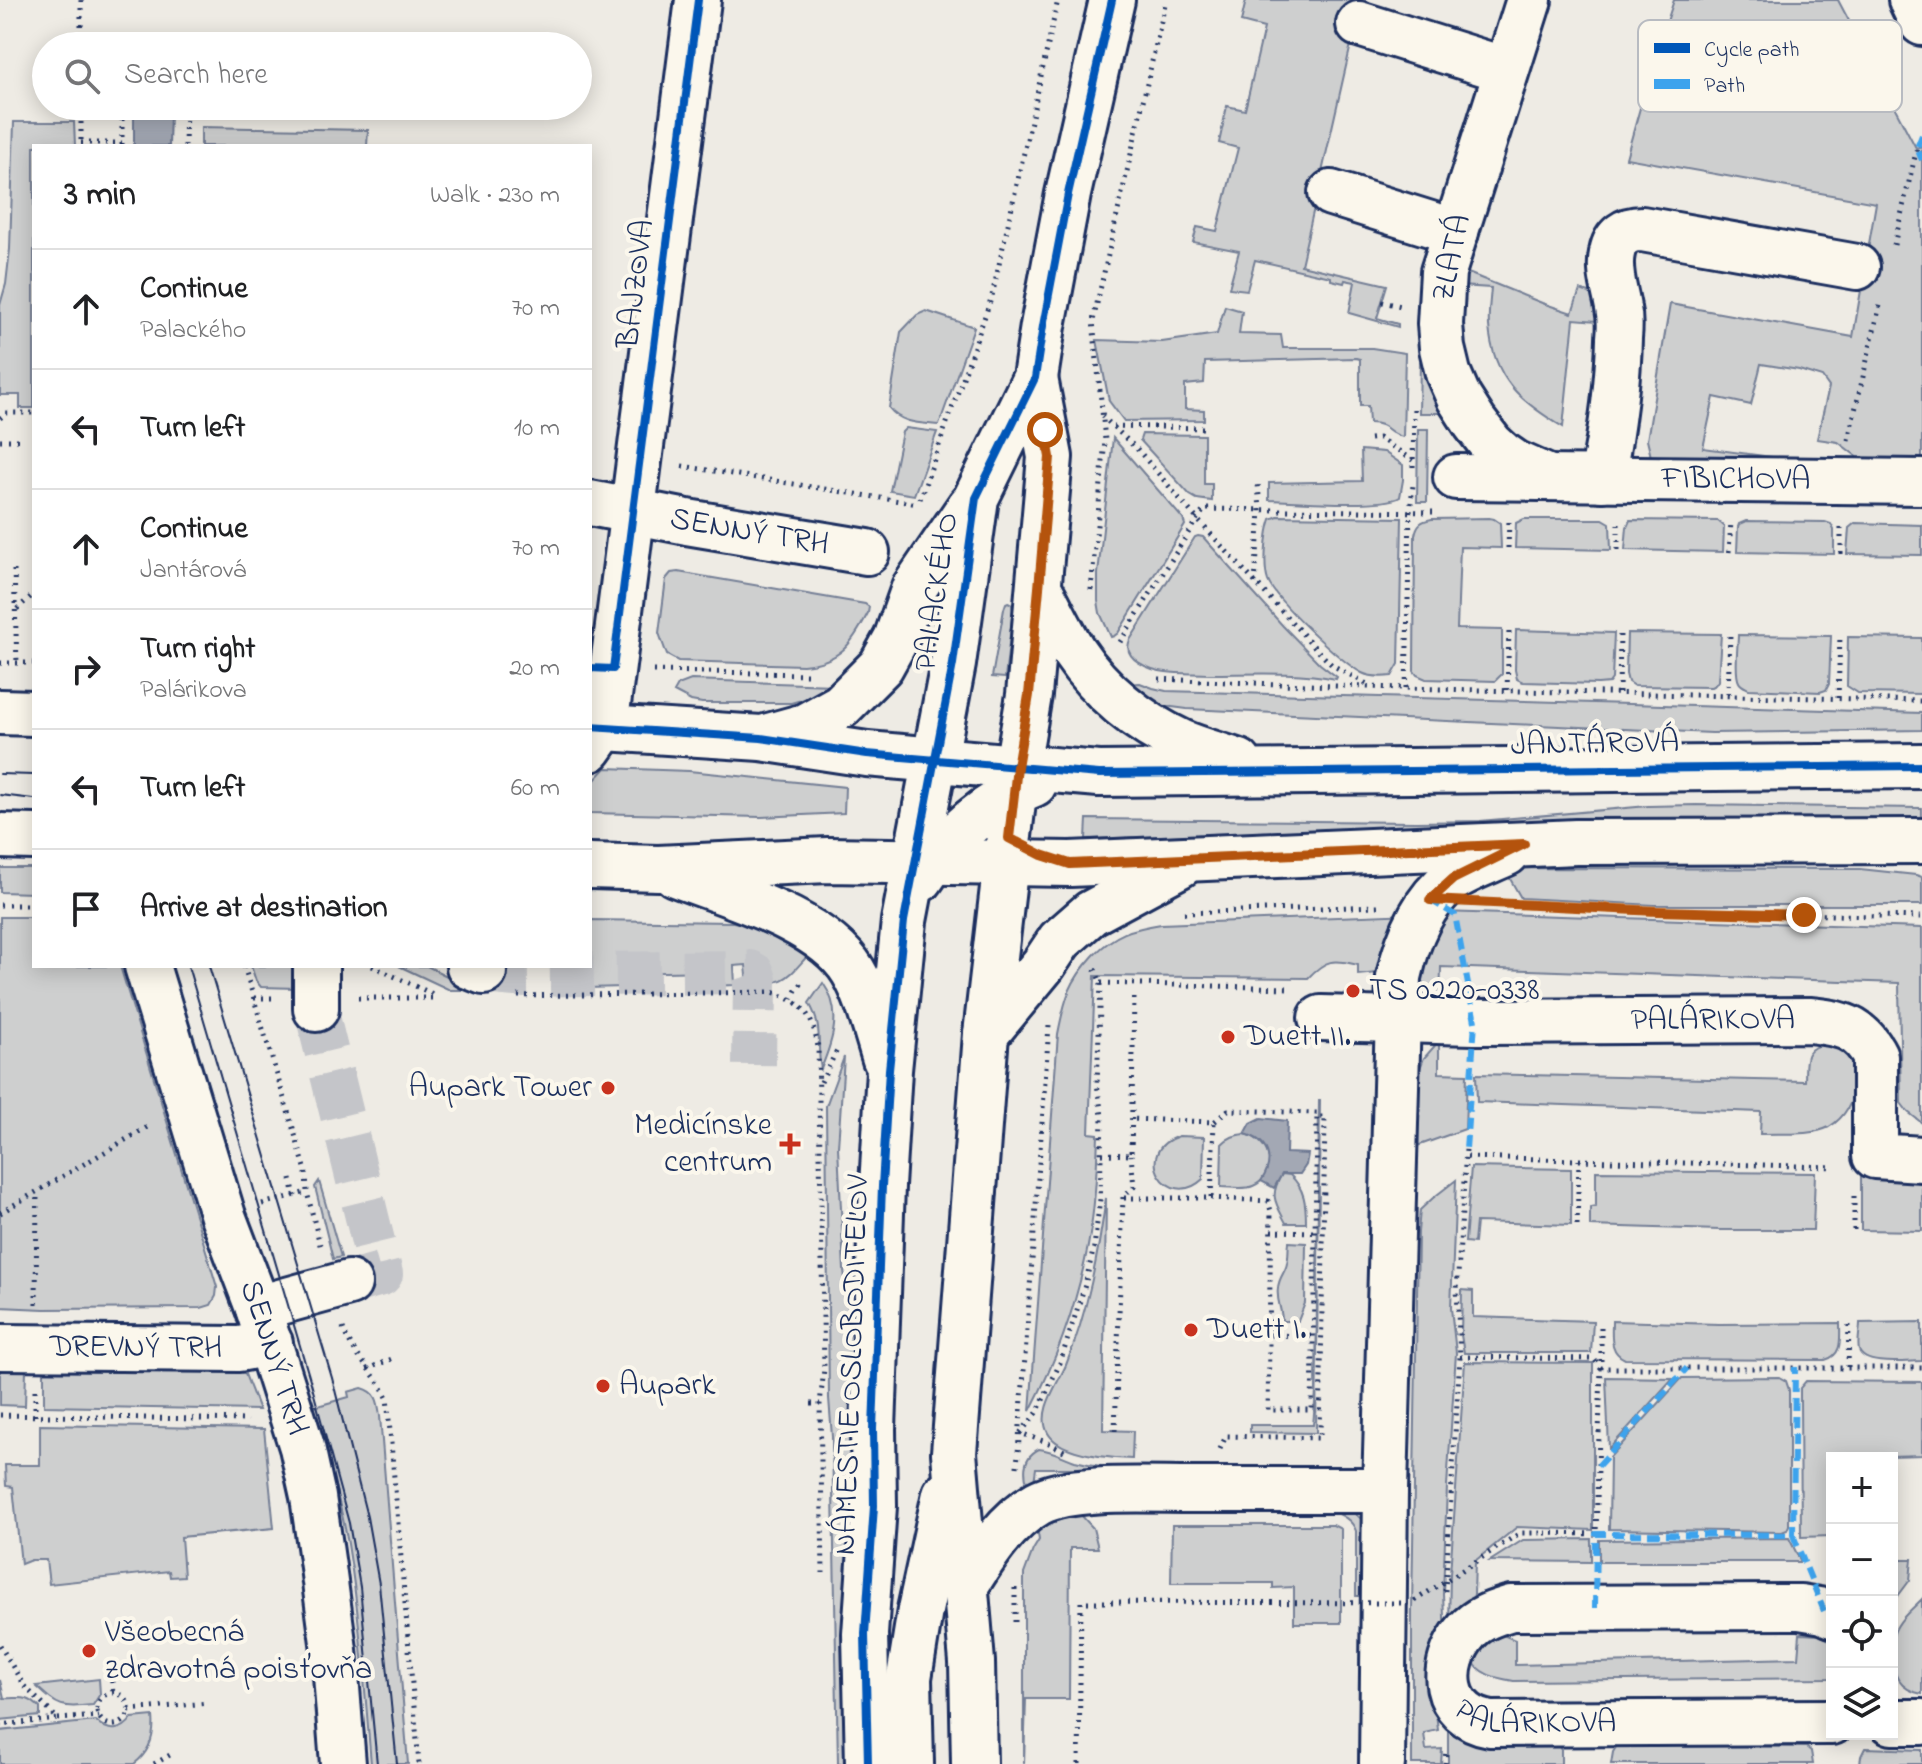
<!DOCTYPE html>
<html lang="en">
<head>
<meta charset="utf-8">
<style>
	body { margin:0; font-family:"Indie Flower",sans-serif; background:#f6f6f6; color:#202124 }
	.controls { position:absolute; right:24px; bottom:24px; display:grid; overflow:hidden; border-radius:0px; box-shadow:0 4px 20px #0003 }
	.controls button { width:72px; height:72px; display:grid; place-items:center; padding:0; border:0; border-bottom:2px solid #e0e0e0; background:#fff; color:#202124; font:40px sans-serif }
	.stop { position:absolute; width:24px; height:24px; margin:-18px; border:6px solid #b45309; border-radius:50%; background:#fff }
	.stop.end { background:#b45309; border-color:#fff; box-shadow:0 2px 8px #0008 }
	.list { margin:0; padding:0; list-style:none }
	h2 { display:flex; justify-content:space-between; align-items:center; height:104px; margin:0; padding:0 32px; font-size:34px }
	h2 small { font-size:26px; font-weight:400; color:#757577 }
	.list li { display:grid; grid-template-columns:52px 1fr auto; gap:24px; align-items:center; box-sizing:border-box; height:120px; padding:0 32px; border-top:2px solid #e0e0e0 }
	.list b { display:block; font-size:30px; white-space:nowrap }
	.list p { margin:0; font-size:26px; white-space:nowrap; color:#757577 }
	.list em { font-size:26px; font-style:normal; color:#757577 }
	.icon { flex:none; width:44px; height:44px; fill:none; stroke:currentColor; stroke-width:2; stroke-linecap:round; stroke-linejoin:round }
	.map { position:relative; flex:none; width:1922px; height:1764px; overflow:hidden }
	.search { position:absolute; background:#fff; box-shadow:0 4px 20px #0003; left:32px; top:32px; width:560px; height:88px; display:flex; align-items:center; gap:20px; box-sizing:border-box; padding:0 28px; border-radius:44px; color:#757577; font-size:30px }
	.panel { position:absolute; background:#fff; box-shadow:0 4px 20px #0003; left:32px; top:144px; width:560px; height:824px; border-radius:0px }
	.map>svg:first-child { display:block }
	.green { fill:#cecfcf; stroke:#747f96; stroke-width:2 }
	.water { fill:#a3a8b4; stroke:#6d7892; stroke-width:2 }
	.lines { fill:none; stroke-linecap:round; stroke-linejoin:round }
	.minor-tunnel { stroke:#c4c5c9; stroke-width:44; stroke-dasharray:44 22; stroke-linecap:butt }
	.minor-casing { stroke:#1b2f5e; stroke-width:50 }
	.path { stroke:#1b2f5e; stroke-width:5; stroke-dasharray:2 6; stroke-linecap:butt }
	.minor { stroke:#fbf7ec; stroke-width:44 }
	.tram { stroke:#1b2f5e; stroke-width:2 }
	.path-bridge { stroke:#1b2f5e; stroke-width:5; stroke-dasharray:2 6; stroke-linecap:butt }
	.quiet { stroke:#3da3ed; stroke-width:6; stroke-dasharray:12 6; stroke-linecap:butt }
	.cycleway-casing { stroke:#fbf7ec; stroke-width:13 }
	.cycleway { stroke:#0057b8; stroke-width:8 }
	.route { stroke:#b45309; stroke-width:10 }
	.poi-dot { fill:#c8321e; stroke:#fbf7ec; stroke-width:3 }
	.labels { text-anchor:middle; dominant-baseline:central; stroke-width:8; stroke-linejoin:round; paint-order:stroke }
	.street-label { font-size:32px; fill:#1b2f5e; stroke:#fbf7ec }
	.poi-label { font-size:32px; fill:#1b2f5e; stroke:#fbf7ec; text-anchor:start }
	.key { fill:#fbf7ec; stroke:#b8bbc1; stroke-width:2 }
	.key-label { font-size:22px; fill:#1b2f5e }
</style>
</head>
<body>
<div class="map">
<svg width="1922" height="1764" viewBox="0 0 1922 1764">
	<rect width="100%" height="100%" fill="#eeebe4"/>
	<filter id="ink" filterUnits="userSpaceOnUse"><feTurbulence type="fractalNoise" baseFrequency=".0125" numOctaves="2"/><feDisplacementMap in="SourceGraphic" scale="16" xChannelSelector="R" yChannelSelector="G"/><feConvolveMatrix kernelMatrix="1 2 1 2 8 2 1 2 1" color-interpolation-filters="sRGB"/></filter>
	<g filter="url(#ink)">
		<path class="green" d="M 1246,0 L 1361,0 L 1301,265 L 1387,285 L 1377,318 L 1398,324 L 1398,327 L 1349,313 L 1355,282 L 1345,280 L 1344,283 L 1331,280 L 1331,277 L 1255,260 L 1247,290 L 1229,288 L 1239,251 L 1193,242 L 1197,227 L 1217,231 L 1238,148 L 1219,143 L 1227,106 L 1245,110 L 1264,28 L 1241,22 Z
			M 1674,0 L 1838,0 L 1916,148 L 1922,146 L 1922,473 L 1877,472 L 1838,442 L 1817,439 L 1829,387 L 1822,377 L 1799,370 L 1761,364 L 1751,405 L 1714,397 L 1703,448 L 1787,459 L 1652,461 L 1647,440 L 1670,304 L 1853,337 L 1876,203 L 1626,158 L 1647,83 Z
			M 14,122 L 74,122 L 75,146 L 34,146 L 34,408 L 20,408 L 20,395 L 0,395 L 0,305 L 6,284 L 10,249 Z
			M 201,127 L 368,130 L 367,146 L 201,146 Z
			M 1463,271 L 1542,303 L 1572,313 L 1580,290 L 1596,295 L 1605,317 L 1597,321 L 1574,319 L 1563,427 C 1521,402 1493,379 1489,326 C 1488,314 1490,301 1491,288 L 1460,286 Z
			M 1225,306 L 1242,311 L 1239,334 L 1281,335 L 1283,348 L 1372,348 L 1405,353 L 1403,437 C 1388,434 1389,423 1369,423 L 1368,406 L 1360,406 L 1360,359 L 1356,358 L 1205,362 L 1204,383 L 1185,385 L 1185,409 L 1204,410 L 1204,420 L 1124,421 L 1109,401 L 1097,340 L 1162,342 L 1217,334 Z
			M 926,311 L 974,327 L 939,425 C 921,423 901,424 889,408 L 901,332 L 917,315 Z
			M 1420,362 L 1428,367 L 1446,413 L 1419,413 Z
			M 906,428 L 937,432 L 914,495 L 890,491 L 902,432 Z
			M 1418,429 L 1428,429 L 1427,502 L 1417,502 Z
			M 1142,434 L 1204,435 L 1204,484 L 1212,484 L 1212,501 L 1197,499 L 1190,495 L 1140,440 Z
			M 1113,438 L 1183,519 L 1185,525 L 1118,633 L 1114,636 L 1111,637 L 1100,613 L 1098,601 L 1098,574 Z
			M 1361,450 L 1384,452 L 1403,465 L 1403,480 L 1400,497 C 1382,508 1295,501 1269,500 L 1269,483 L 1362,481 Z
			M 1278,516 L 1402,518 L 1399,664 L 1392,676 C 1383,677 1370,677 1362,673 C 1341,662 1276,601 1268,581 C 1263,567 1266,533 1271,519 Z
			M 1432,519 L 1489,518 L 1494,519 L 1500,523 L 1501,548 L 1460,547 L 1457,629 L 1502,630 L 1502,674 L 1495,681 L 1426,679 L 1417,675 L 1414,671 L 1415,535 C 1417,524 1421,521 1432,519 Z
			M 1524,519 L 1603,519 L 1610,523 L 1611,550 L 1515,548 L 1516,523 Z
			M 1630,520 L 1718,521 L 1724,526 L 1723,552 L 1625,550 L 1627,527 Z
			M 1746,521 L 1825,522 L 1831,524 L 1834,530 L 1834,554 L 1737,552 L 1738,527 L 1739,524 Z
			M 1855,523 L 1922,525 L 1922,555 L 1847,554 L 1849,528 Z
			M 1198,536 L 1203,537 L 1283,626 L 1320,664 L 1337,677 L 1336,679 C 1295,671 1251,674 1210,674 C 1195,673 1180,674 1166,672 C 1150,670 1121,659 1130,640 L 1195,537 Z
			M 678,572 L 865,604 L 869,607 L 868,613 C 852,644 840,662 803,665 L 678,661 L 667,655 L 659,633 L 666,579 L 671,573 Z
			M 1008,602 L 1012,604 L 1013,610 L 1005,678 L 992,677 L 1004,609 L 1006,603 Z
			M 1516,630 L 1614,633 L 1612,679 L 1609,683 L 1598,684 L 1523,682 L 1517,679 L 1515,670 Z
			M 1627,633 L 1721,634 L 1718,681 L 1715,685 L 1711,687 L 1634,686 L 1628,682 L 1626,674 Z
			M 1738,635 L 1831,636 L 1829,684 L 1826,690 L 1820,692 L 1749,689 C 1745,687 1741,686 1739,682 C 1734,673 1738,645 1738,635 Z
			M 1848,637 L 1922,638 L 1922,694 L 1858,693 L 1847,686 Z
			M 691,680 L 834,685 L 805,699 L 791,703 L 702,703 L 691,701 L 674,692 L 678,685 Z
			M 1140,683 L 1153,688 L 1166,691 C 1418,696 1670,706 1922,713 L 1922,730 L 1712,733 L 1187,709 L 1157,705 L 1122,684 Z
			M 606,768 L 689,771 L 845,787 L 844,813 L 761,817 L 590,813 L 590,785 Z
			M 1696,805 L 1922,808 L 1922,821 L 1726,818 L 1616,820 L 1086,839 L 1087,819 L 1416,822 L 1480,821 L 1648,806 Z
			M 0,868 L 34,868 L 34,893 L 0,892 Z
			M 1525,868 L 1860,869 L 1916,875 L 1922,877 L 1922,905 L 1655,905 L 1521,898 L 1509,877 Z
			M 1442,912 L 1922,928 L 1922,1123 L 1908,1112 L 1901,1103 L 1899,983 L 1441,967 L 1440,1006 L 1425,1001 L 1418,990 L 1414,963 Z
			M 1413,914 L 1377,973 L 1358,975 L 1358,965 C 1333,959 1326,959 1308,978 L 1095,976 L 1089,1133 L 1098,1134 C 1097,1171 1095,1209 1088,1246 C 1077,1303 1057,1359 1030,1411 L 1058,1034 C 1065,998 1069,982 1094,955 C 1116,933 1131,929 1161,924 Z
			M 0,917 L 34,917 L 34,966 L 120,966 L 217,1287 L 216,1296 L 211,1305 L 201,1308 L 44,1309 L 0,1307 Z
			M 590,920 L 733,922 L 755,926 L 812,951 C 785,980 789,983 748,985 L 746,965 L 734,966 L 735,985 L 709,986 L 707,971 L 623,973 L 623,987 L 587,988 L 586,966 L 590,966 Z
			M 251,966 L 300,966 L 297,988 L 261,987 L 256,981 Z
			M 399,966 L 427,966 L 475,990 L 450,990 Z
			M 823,983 C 843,1011 833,1040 821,1069 C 816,1045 824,1028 809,1003 Z
			M 1439,1041 L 1439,1073 L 1467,1074 L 1465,1129 L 1417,1146 L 1416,1079 L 1424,1058 Z
			M 1826,1044 C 1869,1052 1861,1109 1829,1127 C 1812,1136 1780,1133 1760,1134 L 1761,1112 L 1477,1102 L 1476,1074 L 1805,1081 C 1806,1063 1801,1047 1826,1044 Z
			M 844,1057 L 838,1147 L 844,1270 L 852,1343 L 858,1764 L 838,1764 L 832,1437 L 829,1398 L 826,1106 Z
			M 1319,1100 L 1320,1100 L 1316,1433 L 1250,1432 L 1250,1425 L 1313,1425 L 1316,1392 Z
			M 1245,1134 C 1271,1140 1280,1175 1253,1186 C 1244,1190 1231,1187 1221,1187 L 1222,1144 C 1229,1137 1235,1135 1245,1134 Z
			M 1179,1136 L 1204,1137 L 1203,1179 C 1168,1212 1130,1151 1179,1136 Z
			M 1471,1167 L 1571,1169 L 1571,1225 L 1476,1222 L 1474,1243 L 1465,1242 Z
			M 1596,1171 L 1815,1173 L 1813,1230 L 1720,1230 L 1590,1226 L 1590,1207 L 1596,1206 Z
			M 1282,1174 L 1290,1175 C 1305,1189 1306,1204 1306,1223 L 1286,1223 C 1275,1202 1269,1196 1282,1174 Z
			M 1861,1176 L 1922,1182 L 1922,1231 L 1861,1230 Z
			M 1456,1180 L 1451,1308 L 1456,1353 L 1447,1486 L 1443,1594 L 1445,1638 L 1435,1705 L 1438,1730 L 1424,1733 L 1426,1750 L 1442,1749 L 1441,1764 L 1412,1764 L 1412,1611 L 1418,1232 L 1420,1210 L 1433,1198 Z
			M 319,1181 L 341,1257 L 333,1259 L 315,1187 Z
			M 1106,1198 L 1103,1430 L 1133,1431 L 1132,1459 C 1110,1458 1060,1455 1048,1433 C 1036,1412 1058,1384 1066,1365 C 1088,1311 1098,1255 1106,1198 Z
			M 1289,1242 L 1306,1243 L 1305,1303 L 1298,1321 L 1282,1321 C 1282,1309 1276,1300 1278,1288 C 1279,1276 1286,1272 1287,1263 C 1289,1256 1288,1249 1289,1242 Z
			M 1462,1290 L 1473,1291 L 1473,1317 L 1593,1321 L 1591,1353 L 1464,1353 L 1461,1335 Z
			M 1612,1321 L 1719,1324 L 1840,1323 C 1840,1339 1843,1355 1825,1360 L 1625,1359 C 1609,1352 1612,1336 1612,1321 Z
			M 1922,1322 L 1922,1361 C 1907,1361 1864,1367 1859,1350 C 1857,1343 1860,1331 1860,1323 Z
			M 1465,1362 L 1593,1363 L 1593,1530 L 1517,1527 L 1475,1561 L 1474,1594 L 1472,1605 L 1449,1626 L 1450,1574 Z
			M 0,1369 L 26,1369 L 25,1406 L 0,1405 Z
			M 44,1369 L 243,1369 L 259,1410 L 44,1406 Z
			M 1606,1377 L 1673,1378 L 1609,1449 Z
			M 1779,1377 L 1786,1381 L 1789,1390 L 1789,1525 L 1787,1530 L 1782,1532 L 1609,1529 L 1610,1457 L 1682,1378 Z
			M 1806,1381 L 1922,1382 L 1922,1455 L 1890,1456 L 1889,1458 L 1832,1458 L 1832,1536 L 1801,1537 L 1800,1399 L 1800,1388 Z
			M 362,1388 C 377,1392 378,1401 380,1416 L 408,1764 L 371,1764 C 365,1691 360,1617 348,1544 C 340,1498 326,1453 314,1407 L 349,1397 L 348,1392 Z
			M 40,1425 L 264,1429 L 274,1528 L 181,1537 L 184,1576 L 170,1577 L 169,1571 L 49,1584 L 46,1560 L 31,1560 L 21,1564 L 13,1487 L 6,1486 L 5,1465 L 40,1465 Z
			M 1039,1449 C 1052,1450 1063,1457 1075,1461 C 1094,1466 1113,1468 1132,1468 L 1036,1468 L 1033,1489 L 1027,1483 C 1023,1469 1025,1456 1039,1449 Z
			M 1324,1508 C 1341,1510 1354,1509 1365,1523 L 1369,1596 L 1356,1596 L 1356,1531 C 1351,1517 1338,1514 1324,1508 Z
			M 1080,1514 L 1093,1528 L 1098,1548 L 1070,1548 L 1069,1699 L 1026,1699 L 1024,1764 L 1024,1574 L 1033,1550 L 1039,1540 L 1036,1522 Z
			M 1172,1525 L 1333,1525 L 1341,1529 L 1341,1623 L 1294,1623 L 1294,1587 L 1273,1588 L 1273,1583 L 1171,1583 Z
			M 1789,1538 L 1801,1562 L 1599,1562 L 1599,1540 Z
			M 1591,1539 L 1591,1562 L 1490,1561 L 1523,1540 Z
			M 1912,1559 L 1910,1580 L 1895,1600 L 1892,1600 L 1892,1559 Z
			M 1922,1599 L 1922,1694 C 1899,1690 1892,1674 1892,1652 C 1892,1646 1891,1639 1894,1633 C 1899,1619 1912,1609 1922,1599 Z
			M 1800,1634 L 1819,1635 L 1832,1641 L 1832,1678 L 1514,1681 C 1497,1678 1477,1675 1471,1657 L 1490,1636 L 1503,1635 L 1515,1640 L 1515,1665 L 1798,1658 Z
			M 99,1679 L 100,1694 L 93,1705 C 61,1708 60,1708 36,1686 Z
			M 0,1680 L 4,1698 C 21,1699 26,1694 40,1708 L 40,1716 L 0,1720 Z
			M 153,1716 C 155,1735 150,1752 134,1764 L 0,1764 L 0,1731 L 96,1721 C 109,1733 122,1732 132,1718 Z
			M 1448,1718 L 1556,1742 L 1561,1750 L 1561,1764 L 1448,1764 Z
			M 1618,1744 L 1806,1747 L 1811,1751 L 1813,1764 L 1611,1764 L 1613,1752 Z
			M 1865,1748 L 1922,1750 L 1922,1764 L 1860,1764 L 1861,1756 Z"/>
		<path class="water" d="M 134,112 L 170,112 L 169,146 L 134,146 Z
			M 1261,1118 L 1287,1121 L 1286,1153 L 1308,1154 L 1306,1165 L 1300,1174 L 1282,1174 L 1274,1188 L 1261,1181 C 1275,1161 1269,1140 1245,1134 L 1251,1123 Z"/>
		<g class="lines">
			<path class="minor-tunnel" d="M 484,972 L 516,975 L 749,972 L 753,974 L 755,980 L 754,1065
				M 316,1009 L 381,1274 L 349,1283"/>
			<g class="minor-casing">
				<g id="minor">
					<path d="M 1529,0 L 1443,272 L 1440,324 L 1442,348 L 1448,373 L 1459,398 L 1475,423 L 1491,444 L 1502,454 L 1515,463 L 1549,478"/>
					<path d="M 1911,0 L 1922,23"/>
					<path d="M 1359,24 L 1506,70"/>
					<path d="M 1331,193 L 1456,232"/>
					<path id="s1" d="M 1456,477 L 1922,482"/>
					<path d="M 1602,479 C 1611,433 1618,385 1619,338 C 1620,328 1620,317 1618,308 C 1615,290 1608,271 1612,253 C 1615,236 1626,229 1642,229 L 1857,267"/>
					<path id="s2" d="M 590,503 L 687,522 L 867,552"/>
					<path d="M 1039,588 C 1051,609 1061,632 1074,652 C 1100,691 1139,723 1181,742 C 1199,750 1220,755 1239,762"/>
					<path d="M 0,712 L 34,713"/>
					<path d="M 590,727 L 761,738 L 867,754 L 1099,774 L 1922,766"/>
					<path d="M 769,736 L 805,726 L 841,706 L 881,666 L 896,639 L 914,588 L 970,506"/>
					<path d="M 590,749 L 605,728 L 698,0"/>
					<path d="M 0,836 L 34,837"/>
					<path d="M 590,866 L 658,868 L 828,860 L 1070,864 L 1576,842 L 1922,841"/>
					<path d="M 675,874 C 729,895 822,920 853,971 C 868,996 876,1031 885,1059"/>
					<path d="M 921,879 C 949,836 986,803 1034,784"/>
					<path id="s3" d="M 147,966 L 223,1216 L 258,1308 L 302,1447 L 313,1497 L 323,1567 L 334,1650 L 343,1764"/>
					<path d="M 469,966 L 484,972"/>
					<path d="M 316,1009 L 316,966"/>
					<path id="s4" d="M 1321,1018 L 1475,1022 L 1809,1020 C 1839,1023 1860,1026 1875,1056 L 1875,1156 L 1922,1159"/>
					<path d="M 986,1034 L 1044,964 L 1060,940 L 1091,913 L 1180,865"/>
					<path d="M 258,1308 L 349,1283"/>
					<path id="s5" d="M 0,1347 L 239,1349 L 270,1343"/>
					<path d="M 966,1585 C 985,1555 1006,1521 1038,1503 C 1070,1485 1150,1490 1189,1490 C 1254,1490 1320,1490 1385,1490"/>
					<path id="s6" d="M 1832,1615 L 1824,1611 L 1800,1607 L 1511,1608 C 1495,1613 1478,1618 1467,1631 C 1437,1665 1442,1716 1491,1724 L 1832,1722"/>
					<path d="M 1892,1722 L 1922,1722"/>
					<path d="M 868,1764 L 865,1634 L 874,1506 L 873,1429 L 882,1186 L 889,1070 L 904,921 L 953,664 L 976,498 L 1035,378 L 1043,326 L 1068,194 L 1112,0"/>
					<path d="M 911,1764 L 909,1678 L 920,1610 L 945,1494"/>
					<path d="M 974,1764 L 972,1662 L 954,1453 L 986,1034 L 1017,767 L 1029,695 L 1050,457 L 1035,378"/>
					<path d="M 1382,1764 L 1385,1490 L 1399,977 C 1407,941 1421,903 1451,880 C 1466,869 1490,861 1507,853"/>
				</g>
			</g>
			<path class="path" d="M 81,0 L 81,46
				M 81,106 L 81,145
				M 81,143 L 122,143
				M 122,145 L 122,106
				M 185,146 L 186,106
				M 1894,245 L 1917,148
				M 1382,302 L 1401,306
				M 1102,416 L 1138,450 L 1197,519 L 1321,654 L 1332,665 L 1367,684
				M 0,418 L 6,413 L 34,413
				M 1113,426 L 1204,428
				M 1370,439 L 1379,438 L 1413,460
				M 0,440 L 19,440
				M 1848,440 L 1881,301
				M 682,466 L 918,504
				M 1413,467 L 1414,405
				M 920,499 L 992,296 L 1058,0
				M 1508,548 L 1509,521
				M 1618,550 L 1618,519
				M 1729,552 L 1731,521
				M 1841,554 L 1841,523
				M 14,570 L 17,663
				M 1255,583 L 1260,511 L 1258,483
				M 1091,590 L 1105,440 L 1093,321 L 1166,0
				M 17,609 L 34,594
				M 1120,642 L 1197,519 L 1205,509 L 1433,512
				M 0,663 L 34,663
				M 653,671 L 807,674
				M 1159,679 C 1413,691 1668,693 1922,701
				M 1406,688 L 1410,512 L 1413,485
				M 1507,690 L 1509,631
				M 1619,693 L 1620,632
				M 1728,694 L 1730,634
				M 1838,698 L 1840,636
				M 1503,903 L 1657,911 L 1922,917
				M 0,905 L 34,905
				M 1184,913 L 1378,906
				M 244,966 L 306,1171 L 307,1192 L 321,1249
				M 372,966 L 437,996
				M 1101,983 L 1291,988
				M 518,996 L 773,992 C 804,1003 812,1014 818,1047 L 824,1369 L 820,1404 L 823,1573
				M 254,998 L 276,998
				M 358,998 L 436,998
				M 792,999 L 796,990 L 805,980
				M 821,1082 L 838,1048
				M 1102,1154 L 1131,1155 L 1134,998
				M 1467,1157 L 1834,1167
				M 291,1179 L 295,1196
				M 1124,1198 L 1211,1198 L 1214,1122 L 1131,1119
				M 1211,1198 L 1268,1201 L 1271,1211 L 1268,1410 L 1312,1410 L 1317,1113 L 1228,1110 L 1214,1122
				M 262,1204 L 307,1192
				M 0,1213 L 151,1125
				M 1577,1225 L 1579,1160
				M 1854,1230 L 1854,1191
				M 1271,1231 L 1315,1232
				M 36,1304 L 37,1193
				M 343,1328 C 352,1355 375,1372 387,1397 L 419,1764
				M 1269,1335 L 1313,1336
				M 1460,1357 L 1594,1359 L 1601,1368 L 1922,1368
				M 1848,1367 L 1849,1323
				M 367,1369 L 394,1358
				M 811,1404 L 820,1404
				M 0,1415 L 248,1420
				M 35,1416 L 35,1390
				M 1115,1431 L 1123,1197 L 1134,1187 L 1131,1155
				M 1220,1449 L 1226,1436 L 1320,1438 L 1325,1117 L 1320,1117
				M 1064,1451 L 1049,1443 L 1020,1433 L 1037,1413 L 1060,1363 L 1085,1285 L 1094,1247 L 1100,1199 L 1102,1116 L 1097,1084 L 1101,983 L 1093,965
				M 1017,1467 L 1049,1026
				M 1545,1533 L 1596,1534 L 1601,1368 L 1601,1321
				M 1015,1588 L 1015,1626
				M 1445,1591 L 1460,1357 L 1457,1290 L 1466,1149
				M 0,1645 L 24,1686 L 58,1719 L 0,1725
				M 111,1673 L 113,1693
				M97 1709a16 16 0 1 1 32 0a16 16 0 1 1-32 0Z
				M 129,1710 L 208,1703
				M 58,1719 L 99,1716
				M 154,1764 L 170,1755
				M 1445,1764 L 1446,1749"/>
			<use href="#minor" class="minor"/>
			<path class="tram" d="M 0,774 L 34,775
				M 0,795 L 34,799
				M 188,966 L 311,1383 L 349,1523 L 360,1587 L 377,1764
				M 209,966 L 332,1378 L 367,1517 L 379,1584 L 397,1764"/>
			<path class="path-bridge" d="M 1079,1764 L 1081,1602 L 1411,1603 L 1520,1533 L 1545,1533"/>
			<path class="quiet" d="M 1922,135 L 1917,148 L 1922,160
				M 1430,900 L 1455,915 L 1475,1022 L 1466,1149
				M 1598,1466 L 1687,1368
				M 1793,1535 L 1824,1611
				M 1595,1608 L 1596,1534 L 1793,1535 L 1795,1367"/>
			<g class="cycleway-casing">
				<path id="cycleway" d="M 590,668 L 613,669 L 698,0
					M 590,727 L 761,738 L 867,754 L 1099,774 L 1922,766
					M 868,1764 L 865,1634 L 874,1506 L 873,1429 L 882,1186 L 889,1070 L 904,921 L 953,664 L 976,498 L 1035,378 L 1043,326 L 1068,194 L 1112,0"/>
			</g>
			<use href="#cycleway" class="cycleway"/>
		</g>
	</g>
	<g class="lines" filter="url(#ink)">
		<path class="route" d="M 1045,430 L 1050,457 L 1039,588 L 1029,695 L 1017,767 L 1009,838 L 1042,855 L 1070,864 L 1524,844 L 1453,879 L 1430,900 L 1657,911 L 1804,915"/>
	</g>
	<g class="poi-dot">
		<circle cx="1353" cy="991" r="8"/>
		<circle cx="1228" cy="1037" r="8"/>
		<circle cx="608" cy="1088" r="8"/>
		<path d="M786 1132h8v8h8v8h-8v8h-8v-8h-8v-8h8z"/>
		<circle cx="1191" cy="1330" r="8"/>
		<circle cx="603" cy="1386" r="8"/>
		<circle cx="89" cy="1651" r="8"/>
	</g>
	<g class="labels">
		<g class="street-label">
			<text transform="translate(1453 258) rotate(-78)">ZLATÁ</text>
			<text transform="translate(637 284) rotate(-83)">BAJZOVA</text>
			<text stroke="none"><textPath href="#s1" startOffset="280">FIBICHOVA</textPath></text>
			<text stroke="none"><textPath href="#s2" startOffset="162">SENNÝ TRH</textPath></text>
			<text transform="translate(938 592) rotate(-82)">PALACKÉHO</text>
			<text transform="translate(1595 745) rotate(-1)">JANTÁROVÁ</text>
			<text stroke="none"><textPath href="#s4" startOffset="392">PALÁRIKOVA</textPath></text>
			<text stroke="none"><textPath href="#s5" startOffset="136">DREVNÝ TRH</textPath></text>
			<text stroke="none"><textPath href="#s3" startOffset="412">SENNÝ TRH</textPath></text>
			<text transform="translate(853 1365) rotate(-88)">NÁMESTIE OSLOBODITEĽOV</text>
			<text stroke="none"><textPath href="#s6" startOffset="536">PALÁRIKOVA</textPath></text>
		</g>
		<g class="poi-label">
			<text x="1369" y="991">TS 0220-0338</text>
			<text x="1244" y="1037">Duett II.</text>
			<text x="592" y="1088" text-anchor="end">Aupark Tower</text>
			<text x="772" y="1126" text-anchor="end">Medicínske<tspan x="772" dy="37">centrum</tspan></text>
			<text x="1207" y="1330">Duett I.</text>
			<text x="619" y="1386">Aupark</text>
			<text x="105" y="1633">Všeobecná<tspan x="105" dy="37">zdravotná poisťovňa</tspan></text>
		</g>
	</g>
	<rect x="1638" y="20" width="264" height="92" rx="12" class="key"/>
	<rect x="1654" y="43" width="36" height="10" fill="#0057b8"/>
	<rect x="1654" y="79" width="36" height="10" fill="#3da3ed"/>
	<g class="key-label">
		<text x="1704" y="56">Cycle path</text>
		<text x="1704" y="92">Path</text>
	</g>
</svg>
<div class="controls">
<button>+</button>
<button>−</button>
<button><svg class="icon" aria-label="locate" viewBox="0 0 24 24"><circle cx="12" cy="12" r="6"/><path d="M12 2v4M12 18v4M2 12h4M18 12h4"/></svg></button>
<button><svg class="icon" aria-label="layers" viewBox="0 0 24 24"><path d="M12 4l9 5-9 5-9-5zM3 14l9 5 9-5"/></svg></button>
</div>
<div class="stop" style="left:1045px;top:430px"></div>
<div class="stop end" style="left:1804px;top:915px"></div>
<div class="search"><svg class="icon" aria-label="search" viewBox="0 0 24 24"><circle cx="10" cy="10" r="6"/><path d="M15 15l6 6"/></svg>Search here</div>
<section class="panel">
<h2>3 min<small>Walk · 230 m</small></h2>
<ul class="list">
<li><svg class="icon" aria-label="ahead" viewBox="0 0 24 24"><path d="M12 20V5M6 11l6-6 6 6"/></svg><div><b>Continue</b><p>Palackého</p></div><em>70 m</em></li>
<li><svg class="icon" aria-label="left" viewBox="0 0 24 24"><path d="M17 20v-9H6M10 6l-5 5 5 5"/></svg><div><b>Turn left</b></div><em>10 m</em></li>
<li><svg class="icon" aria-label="ahead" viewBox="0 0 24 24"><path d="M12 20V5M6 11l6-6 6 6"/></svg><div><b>Continue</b><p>Jantárová</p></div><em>70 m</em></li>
<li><svg class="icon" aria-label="right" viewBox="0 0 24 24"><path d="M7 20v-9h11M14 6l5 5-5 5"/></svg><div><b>Turn right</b><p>Palárikova</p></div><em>20 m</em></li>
<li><svg class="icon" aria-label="left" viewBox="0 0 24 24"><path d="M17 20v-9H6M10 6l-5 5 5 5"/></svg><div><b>Turn left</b></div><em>60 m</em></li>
<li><svg class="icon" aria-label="arrive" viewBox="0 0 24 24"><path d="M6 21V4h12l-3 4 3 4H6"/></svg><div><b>Arrive at destination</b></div></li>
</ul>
</section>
</div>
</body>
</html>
